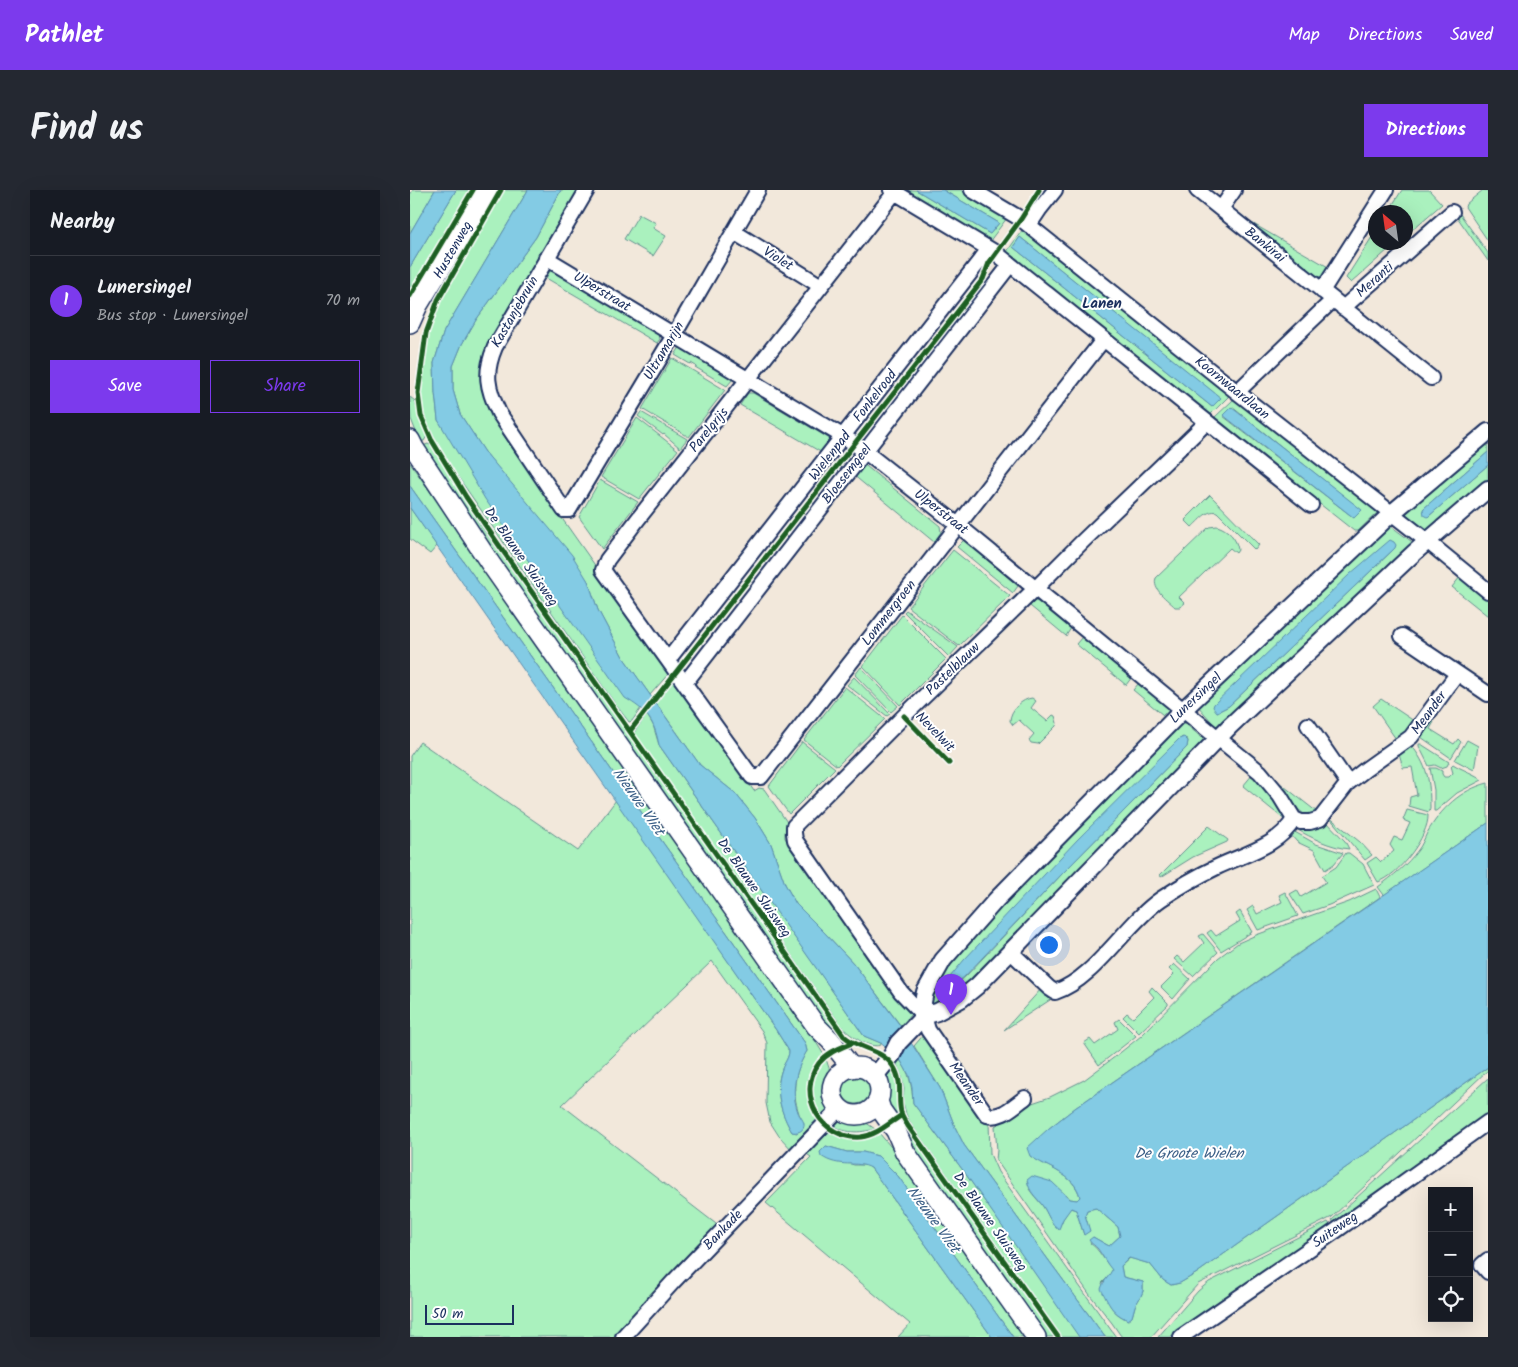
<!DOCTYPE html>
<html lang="en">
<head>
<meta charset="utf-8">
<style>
	body { margin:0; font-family:Kalam,sans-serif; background:#242831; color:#f1f3f6 }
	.controls { position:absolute; right:15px; bottom:15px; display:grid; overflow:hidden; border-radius:0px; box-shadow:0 5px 20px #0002 }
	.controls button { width:45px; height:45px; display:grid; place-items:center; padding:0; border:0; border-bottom:1px solid #363941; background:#171b24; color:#f1f3f6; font:25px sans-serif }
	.compass { position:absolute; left:958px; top:15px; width:45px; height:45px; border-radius:50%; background:#171b24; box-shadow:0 5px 20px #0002; rotate:331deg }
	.scale { position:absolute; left:15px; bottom:12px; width:89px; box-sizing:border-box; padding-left:5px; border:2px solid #1b2f5e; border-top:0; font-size:14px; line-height:18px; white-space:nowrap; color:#1b2f5e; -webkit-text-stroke:4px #fff; paint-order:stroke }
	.you { position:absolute; left:638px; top:754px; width:18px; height:18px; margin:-12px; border:4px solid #fff; border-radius:50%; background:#1a73e8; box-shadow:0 0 0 8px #1a73e833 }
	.badge { display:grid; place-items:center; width:32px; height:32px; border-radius:50%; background:#7c3aed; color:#fff; font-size:16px; font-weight:700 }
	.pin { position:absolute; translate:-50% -41px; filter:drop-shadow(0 1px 2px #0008) }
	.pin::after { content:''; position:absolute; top:26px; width:18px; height:15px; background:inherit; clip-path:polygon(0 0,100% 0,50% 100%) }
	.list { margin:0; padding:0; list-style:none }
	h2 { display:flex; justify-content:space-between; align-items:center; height:65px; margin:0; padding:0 20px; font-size:21px }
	h2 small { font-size:16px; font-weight:400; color:#9ea1a6 }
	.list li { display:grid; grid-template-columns:32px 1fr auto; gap:15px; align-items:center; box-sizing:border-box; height:90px; padding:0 20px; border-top:1px solid #363941 }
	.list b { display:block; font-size:19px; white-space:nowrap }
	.list p { margin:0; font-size:16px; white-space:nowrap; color:#9ea1a6 }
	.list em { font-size:16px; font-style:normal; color:#9ea1a6 }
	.actions { display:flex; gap:10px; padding:15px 20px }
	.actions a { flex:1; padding:11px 0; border:1px solid #7c3aed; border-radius:0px; text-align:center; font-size:18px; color:#7c3aed }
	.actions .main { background:#7c3aed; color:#fff }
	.icon { flex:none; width:28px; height:28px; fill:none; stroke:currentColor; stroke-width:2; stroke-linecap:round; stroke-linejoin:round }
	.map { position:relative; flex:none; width:1078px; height:1147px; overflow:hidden; border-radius:0px }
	header { display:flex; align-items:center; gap:30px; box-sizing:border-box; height:70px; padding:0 25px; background:#7c3aed; color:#fff }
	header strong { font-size:24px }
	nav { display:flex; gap:28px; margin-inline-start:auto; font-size:18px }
	.intro { display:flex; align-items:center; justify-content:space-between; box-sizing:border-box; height:120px; padding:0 30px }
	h1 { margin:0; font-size:35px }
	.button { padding:12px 22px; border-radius:0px; background:#7c3aed; color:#fff; font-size:18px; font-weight:700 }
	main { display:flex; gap:30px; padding:0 30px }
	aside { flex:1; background:#171b24; border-radius:0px; box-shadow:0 5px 20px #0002 }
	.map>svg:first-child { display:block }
	.green { fill:#aaf1be; stroke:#62908e; fill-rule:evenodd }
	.water { fill:#83cbe4; stroke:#598dae }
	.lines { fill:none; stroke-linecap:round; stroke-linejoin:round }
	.minor-casing { stroke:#1b2f5e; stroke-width:18 }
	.tertiary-casing { stroke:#1b2f5e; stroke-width:20 }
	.secondary-casing { stroke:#1b2f5e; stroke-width:22 }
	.minor { stroke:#fff; stroke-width:14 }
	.tertiary { stroke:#fff; stroke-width:16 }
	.secondary { stroke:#fff; stroke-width:19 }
	.cycleway-casing { stroke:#fff; stroke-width:8 }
	.cycleway { stroke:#1b5e20; stroke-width:5 }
	.labels { text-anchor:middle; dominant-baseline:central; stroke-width:4; stroke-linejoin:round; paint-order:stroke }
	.street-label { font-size:14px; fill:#1b2f5e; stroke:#fff }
	.neighbourhood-label { font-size:15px; font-weight:bold; fill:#1b2f5e; stroke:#fff }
	.water-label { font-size:15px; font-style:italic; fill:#3a5e86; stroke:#fff }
</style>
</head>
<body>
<header>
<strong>Pathlet</strong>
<nav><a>Map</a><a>Directions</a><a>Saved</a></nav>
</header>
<div class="intro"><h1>Find us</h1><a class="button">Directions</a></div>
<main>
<aside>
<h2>Nearby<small></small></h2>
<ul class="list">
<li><span class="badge">1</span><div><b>Lunersingel</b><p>Bus stop · Lunersingel</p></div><em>70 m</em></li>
</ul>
<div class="actions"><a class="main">Save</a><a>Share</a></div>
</aside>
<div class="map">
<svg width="1078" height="1147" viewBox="0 0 1078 1147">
	<rect width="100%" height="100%" fill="#f2e8db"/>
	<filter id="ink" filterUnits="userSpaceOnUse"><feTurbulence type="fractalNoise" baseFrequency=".02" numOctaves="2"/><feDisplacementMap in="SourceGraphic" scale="10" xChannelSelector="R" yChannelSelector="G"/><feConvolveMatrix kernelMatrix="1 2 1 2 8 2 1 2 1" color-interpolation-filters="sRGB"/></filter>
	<g filter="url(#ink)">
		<path class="green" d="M 3,0 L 25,0 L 0,43 L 0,5 Z
			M 46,0 L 61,0 L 0,102 L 0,77 Z
			M 93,0 L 118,0 L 34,141 L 24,173 L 25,203 L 28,230 L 231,518 L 222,531 L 219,532 L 206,515 L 44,281 L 24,248 L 14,225 L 10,203 L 11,161 L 21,127 L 38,91 Z
			M 151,0 L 168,0 L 94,130 L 78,213 L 87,236 L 260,482 L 240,505 L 213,467 L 188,420 L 178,391 L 75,262 L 50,224 L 43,200 L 43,176 L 52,154 L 66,130 L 126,47 Z
			M 490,0 L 506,0 L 580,44 L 589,33 L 533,0 L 551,0 L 597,28 L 579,52 Z
			M 992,0 L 1019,0 L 1032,14 L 996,45 L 996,22 L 978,22 Z
			M 1073,0 L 1078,1 L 1078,51 L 1055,17 L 1056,14 Z
			M 1048,22 L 1050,24 L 1078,63 L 1078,71 L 1045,24 Z
			M 229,24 L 246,33 L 243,38 L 256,46 L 243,66 L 214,49 Z
			M 833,28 L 920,78 L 913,87 L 906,86 L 832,29 Z
			M 613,39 L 820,203 L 818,207 L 799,226 L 596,63 ZM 610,47 L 810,208 L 802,217 L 603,57 Z
			M 962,47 L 965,49 L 966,52 L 970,53 L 979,59 L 941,93 L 936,88 Z
			M 140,81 L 146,82 L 249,145 L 250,149 L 247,153 L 136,88 Z
			M 270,157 L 323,189 L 317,196 L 285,177 L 286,176 L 281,173 L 280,174 L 265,165 Z
			M 262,168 L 315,200 L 279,247 L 232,219 Z
			M 338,203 L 343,203 L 425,252 L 414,264 L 330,215 Z
			M 0,207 L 5,211 L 9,228 L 17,246 L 14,251 L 10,252 L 1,229 Z
			M 827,209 L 958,313 L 968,322 L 948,341 L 944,341 L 804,230 L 805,227 L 823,210 ZM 822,217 L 951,320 L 944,328 L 813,226 Z
			M 231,222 L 277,249 L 270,258 L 254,244 L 253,245 L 228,226 Z
			M 227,228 L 268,260 L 229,309 L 191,287 Z
			M 1078,246 L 1078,262 L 1013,319 L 1019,326 L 1078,275 L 1078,294 L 1020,342 L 994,323 Z
			M 18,254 L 22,256 L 71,336 L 435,850 L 433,854 L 429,855 L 77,357 L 13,256 Z
			M 451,272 L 530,336 L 531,342 L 524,352 L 442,284 Z
			M 0,273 L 381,812 L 414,865 C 410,869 404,875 401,880 C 394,899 399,917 410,933 L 383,961 L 369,946 L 360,932 L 356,913 L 357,853 L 352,841 L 302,771 L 152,915 L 310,1037 L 204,1147 L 0,1147 L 0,566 L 10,552 L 168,661 L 206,610 L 366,840 L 379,861 C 379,868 374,873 372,879 C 364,900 371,924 382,942 L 387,943 L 393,933 C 381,908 382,885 397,861 L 395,853 L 0,296 Z
			M 190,290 L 228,312 L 192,359 L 169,327 Z
			M 800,305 L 849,355 L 845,360 L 807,322 C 797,319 789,331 782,337 L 775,330 Z
			M 0,318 L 27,356 L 20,364 L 0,349 Z
			M 978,334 L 1005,354 L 808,539 L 787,515 ZM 985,358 L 819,516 L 807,522 Z
			M 807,336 C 818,339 827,349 828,360 L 826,363 L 820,358 L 769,407 L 775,413 L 770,417 L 765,417 C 757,409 742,400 746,388 L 799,337 Z
			M 554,350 L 608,396 L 603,403 L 547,357 Z
			M 543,360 L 600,406 L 549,456 L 498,417 Z
			M 1050,387 L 1078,409 L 1078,426 L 1042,397 Z
			M 625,411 L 629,412 L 661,438 L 656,446 L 620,416 Z
			M 496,420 L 548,457 L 539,467 L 494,422 Z
			M 492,425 L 536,469 L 490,515 L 453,476 Z
			M 672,447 L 722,487 L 716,495 L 666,454 Z
			M 451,477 L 488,516 L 481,522 L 445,485 Z
			M 444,487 L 480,524 L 477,526 L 437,495 Z
			M 265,489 L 344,601 L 349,598 L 354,599 L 379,635 L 375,642 L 375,648 L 501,824 L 491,836 L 444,774 L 414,742 L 386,714 L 375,694 L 361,654 L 345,628 L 325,603 L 290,575 L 246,513 Z
			M 729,493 L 761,518 L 753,525 L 723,500 Z
			M 435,497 L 475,529 L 427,576 L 394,550 Z
			M 622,508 L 626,511 L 621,518 L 637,531 L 643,525 L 645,526 L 647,533 L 646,536 L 628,554 L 621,553 L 619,550 L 624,544 L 609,530 L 603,535 L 600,531 C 600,520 612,509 622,508 Z
			M 971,509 L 1007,533 L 988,552 L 963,516 Z
			M 237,525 L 243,535 L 249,555 C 317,652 386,748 454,846 L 471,853 L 471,855 C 459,859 441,846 433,838 L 225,544 L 225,541 Z
			M 1019,529 L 1024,532 L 1020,539 L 1044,554 L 1048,549 L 1051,552 L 1041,568 L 1008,545 Z
			M 772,531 L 797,552 L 567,792 L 522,818 L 517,806 L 546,761 ZM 772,547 L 777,549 L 778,551 L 777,557 L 652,684 L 556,786 L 537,803 Z
			M 1057,550 L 1068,556 L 1064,580 L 1045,570 Z
			M 392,552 L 425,578 L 379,624 L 359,596 Z
			M 1000,553 C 1018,577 1020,589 1020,619 L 1019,622 L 999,616 L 1000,607 L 1007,605 L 1002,577 L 993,578 L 988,561 Z
			M 1009,554 L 1011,554 L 1039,572 L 1037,576 L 1031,578 L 1025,575 L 1019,576 L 1009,556 Z
			M 1043,574 C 1050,579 1068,585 1072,590 L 1047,603 L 1026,621 L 1024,621 L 1024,600 L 1020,578 L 1026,578 L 1032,581 L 1032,584 L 1034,587 L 1039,587 L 1043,583 L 1041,576 Z
			M 843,584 L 857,597 L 876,628 L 876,631 L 833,596 Z
			M 870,593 L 907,622 L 901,625 L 895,625 L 888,619 Z
			M 1078,593 L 1078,633 L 974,705 L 968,697 C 983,686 997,675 1008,660 C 1012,655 1014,649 1017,643 C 1031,619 1050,600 1078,593 Z
			M 997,620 L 1018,625 C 1019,646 988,686 968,692 L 957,673 L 966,667 L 971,672 L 984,661 L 980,655 L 984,647 L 992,650 L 1000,633 L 993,630 Z
			M 919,627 L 950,652 L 962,665 L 955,670 Z
			M 915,630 L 935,651 L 939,659 C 920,657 902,648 886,639 Z
			M 799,636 L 818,650 L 817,652 L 783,667 L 751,687 L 750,685 Z
			M 883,641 L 906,654 L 933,663 L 924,674 L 915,680 L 904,660 L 887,652 L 880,644 Z
			M 936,663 L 939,663 L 953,674 L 964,695 L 919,715 L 893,724 L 880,704 L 887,700 L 891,707 L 916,692 L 912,686 L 926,677 Z
			M 966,699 L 970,707 L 665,918 L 638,939 L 620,966 C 638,978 664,984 670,1007 L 667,1010 L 660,1009 L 657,1005 L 619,999 C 623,1005 627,1009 632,1015 C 638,1023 640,1034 649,1038 L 653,1029 L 660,1018 L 666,1020 L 674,1045 L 679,1040 L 675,1025 L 677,1020 L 686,1018 L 708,1037 L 710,1046 L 699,1056 L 683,1047 L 680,1053 C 690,1060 694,1071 703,1080 L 700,1085 L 692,1093 C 699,1112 698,1121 718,1130 L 722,1127 L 725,1116 L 731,1106 L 733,1101 L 733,1092 L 713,1087 L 711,1076 L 720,1068 L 740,1074 L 753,1090 L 761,1095 L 770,1093 L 787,1083 L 1078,877 L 1078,880 L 922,1027 L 788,1094 L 741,1147 L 713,1147 L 711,1146 L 702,1133 L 680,1105 L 586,970 L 587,960 L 585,936 L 601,926 L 616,915 L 640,907 L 674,890 L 706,866 L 731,846 L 808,768 L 828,753 L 846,745 L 939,712 Z
			M 875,702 L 888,726 L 848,740 L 837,720 L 843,716 L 847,724 L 872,712 L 869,705 Z
			M 830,721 L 842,742 L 811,761 L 797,743 L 801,740 L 806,746 L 830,731 L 826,724 Z
			M 793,744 L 808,762 L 783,786 L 764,769 L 767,766 L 774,772 L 794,753 L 789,746 Z
			M 764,774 L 780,789 L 763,809 L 751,797 L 764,784 L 759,779 Z
			M 742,797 L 758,813 L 758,815 L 729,843 L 713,827 L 717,823 L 723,828 L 744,807 L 739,801 Z
			M 632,798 L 640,810 L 594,840 L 595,839 Z
			M 709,829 L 726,846 L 689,875 L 674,853 L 680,849 L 685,855 L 708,839 L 705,832 Z
			M 515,843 L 579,932 L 580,964 L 588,982 L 706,1147 L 695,1147 L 554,955 L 545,937 L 530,898 L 504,856 Z
			M 416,869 L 420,881 L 416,897 L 417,909 L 419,918 L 416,930 C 404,920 400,900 405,885 C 407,880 413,874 416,869 Z
			M 489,869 C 500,882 502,897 503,913 L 555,983 L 670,1147 L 652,1147 L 501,934 L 496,924 L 493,912 L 494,899 L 492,887 L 486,872 Z
			M 479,875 C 490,890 486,906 489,923 L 481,927 L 475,911 L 476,897 L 475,885 Z
			M432 900a14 14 0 1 1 28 0a14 14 0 1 1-28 0Z
			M 1078,888 L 1078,926 L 924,1033 L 922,1030 Z
			M 429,929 L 455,932 L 465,939 C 449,943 435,944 420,934 Z
			M 488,930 L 491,931 L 644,1147 L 636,1147 L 490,944 Z
			M 416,941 L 444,949 L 469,943 L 499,978 L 618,1147 L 603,1147 L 488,986 L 468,966 L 453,962 L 437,962 L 416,956 L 410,962 L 444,975 L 456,975 L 461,978 L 582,1147 L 488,1147 L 500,1134 L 356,1013 L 401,967 L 394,962 Z
			M 918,1032 L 921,1036 L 760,1147 L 748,1147 L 788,1101 L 799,1092 Z"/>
		<path class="water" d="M 25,0 L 46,0 L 0,77 L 0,43 Z
			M 118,0 L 151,0 L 126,47 L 66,130 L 52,154 L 43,176 L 43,200 L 50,224 L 75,262 L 162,365 L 178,391 L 188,420 L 213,467 L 290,575 L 325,603 L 345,628 L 361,654 L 375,694 L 386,714 L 414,742 L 444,774 L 489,834 L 530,898 L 545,937 L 554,955 L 695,1147 L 669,1147 L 555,983 L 503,913 L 502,898 L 499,885 L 491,871 L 473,854 L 454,846 L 249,555 C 244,530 237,521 215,508 L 75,309 L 28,230 L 25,203 L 24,173 L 34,141 Z
			M 506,0 L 533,0 L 589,33 L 580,44 Z
			M 610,47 L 811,208 L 802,217 L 603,57 Z
			M 821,217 L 952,320 L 944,328 L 813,225 Z
			M 1078,262 L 1078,275 L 1019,326 L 1018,327 L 1014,325 L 1013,319 Z
			M 0,296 L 395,853 L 397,861 C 386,879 380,901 388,922 C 389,926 395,931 394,936 C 393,942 386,943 382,942 C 371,924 364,901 372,879 C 374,873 379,868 379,861 L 366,840 L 0,318 Z
			M 980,350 L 984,352 L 986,355 L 985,358 L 819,516 L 807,522 L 803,517 L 804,514 L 940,384 Z
			M 774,547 L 778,551 L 777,557 L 652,684 L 555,786 L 536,803 L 532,802 L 531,798 L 554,770 L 667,650 L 769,549 Z
			M 1078,633 L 1078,877 L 787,1083 L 770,1093 L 761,1095 L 753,1090 L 740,1074 L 719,1068 L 711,1076 L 713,1087 L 733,1092 L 733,1101 L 731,1106 L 725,1116 L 722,1127 L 718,1130 C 701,1122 699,1114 691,1099 C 693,1091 699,1087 702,1080 C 696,1073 693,1066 688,1059 C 685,1055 681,1054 679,1050 L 683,1047 L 699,1056 L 710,1046 L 708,1037 L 686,1018 L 677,1020 L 675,1025 L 680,1041 L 674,1045 L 666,1020 L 661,1018 L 653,1029 L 649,1039 C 640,1034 638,1023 632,1015 C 625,1005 620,1004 617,990 L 622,986 L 642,992 L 660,1009 L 667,1010 L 670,1007 C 665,984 637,978 620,966 L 617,958 L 638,939 L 665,918 Z
			M 416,956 L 437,962 L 453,962 L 468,966 L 488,986 L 603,1147 L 582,1147 L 461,978 C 447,970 429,979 411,966 L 410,962 Z"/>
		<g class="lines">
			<g class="minor-casing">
				<path id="minor" d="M 177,0 L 85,157 C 74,183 77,198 89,223 L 154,320 L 159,320 L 264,145 L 348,0
					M 481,0 L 586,63 L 901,315
					M 562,0 L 611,29 L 827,202 L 1017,351 L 1078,401
					M 787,0 L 1021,188
					M 485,2 L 228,329 L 197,370 L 193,380 L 342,587 L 351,587 L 693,150
					M 811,19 L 824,0
					M 619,35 L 629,20 L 645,0
					M 324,42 L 411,96
					M 136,68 L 444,253 L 548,335 L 767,515 L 850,582 L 870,606 L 884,629
					M 912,101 L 976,0
					M 933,118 L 1042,22
					M 827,202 L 923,110
					M 992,446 L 1078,504
					M 258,470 L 579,59
					M 275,493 L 600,75
					M 898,535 L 938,593
					M 884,629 L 891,632 L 900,632 L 910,629 L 938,593 L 956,579 L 1001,547 L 1047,484
					M 600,761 L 639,798 L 645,802 C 685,789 716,733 751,709 C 769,697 788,686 807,677 C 834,664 869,656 884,629
					M 615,908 C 603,916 592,929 577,925 L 518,840 L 514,826 L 491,802 L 385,650 L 384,643 L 384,636 L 494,526 L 626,398 L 674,350 L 797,232
					M 1078,1070 L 1072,1075 L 1078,1082
					M 213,1147 L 263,1092 L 429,919
					M 771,1147 L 927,1040 L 1078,932"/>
			</g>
			<g class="tertiary-casing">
				<g id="tertiary">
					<path id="s1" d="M 514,826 L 513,812 L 515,802 L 533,770 L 586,710 L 642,653 L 773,520 L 982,323 L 1078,242"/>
					<path d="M 465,886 L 482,865 L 488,853 L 514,826 L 527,822 L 551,809 L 567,796 L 820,536 L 1005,362 L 1078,299"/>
				</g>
			</g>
			<g class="secondary-casing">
				<path id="secondary" d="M 0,133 L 8,115 L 78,0
					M 0,250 L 4,258 L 80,373 L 406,836 L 420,850 L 442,878
					M422 901a24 24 0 1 1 48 0a24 24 0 1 1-48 0Z
					M 468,911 L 471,920 L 486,941 L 495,962 L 626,1147"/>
			</g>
			<use href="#minor" class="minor"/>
			<use href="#tertiary" class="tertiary"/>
			<use href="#secondary" class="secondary"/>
			<g class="cycleway-casing">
				<path id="cycleway" d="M 91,0 L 28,110 L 16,143 L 8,203 L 11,226 L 21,249 L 56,307 L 93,361 L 434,846 C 449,860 471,858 483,876 C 494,893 487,907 491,922 C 492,927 496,932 498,936 L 648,1147
					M 0,106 L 63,0
					M 494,526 L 539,573
					M 220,541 L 573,89 L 579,73 L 611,29 L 629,0
					M 442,853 C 430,858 418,862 409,873 C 385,905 412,950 451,947 C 467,945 479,933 492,925"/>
			</g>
			<use href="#cycleway" class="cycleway"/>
		</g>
	</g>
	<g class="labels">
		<g class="street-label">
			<text transform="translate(855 55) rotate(39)">Bankirai</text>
			<text transform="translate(43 60) rotate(-60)">Hustenweg</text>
			<text transform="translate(368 69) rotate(32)">Violet</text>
			<text transform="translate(965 90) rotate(-42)">Meranti</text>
			<text transform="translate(192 102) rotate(31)">Ulperstraat</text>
			<text transform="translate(105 122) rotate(-60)">Kastanjebruin</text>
			<text transform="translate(254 161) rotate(-59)">Ultramarijn</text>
			<text transform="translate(822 198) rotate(39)">Koornwaardlaan</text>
			<text transform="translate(465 206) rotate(-52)">Fonkelrood</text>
			<text transform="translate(299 240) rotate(-51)">Parelgrijs</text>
			<text transform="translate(420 266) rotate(-52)">Wielenpad</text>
			<text transform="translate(437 284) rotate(-52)">Bloesemgeel</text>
			<text transform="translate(531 322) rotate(38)">Ulperstraat</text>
			<text transform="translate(111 367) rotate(55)">De Blauwe Sluisweg</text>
			<text transform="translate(479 423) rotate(-52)">Lommergroen</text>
			<text transform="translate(543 479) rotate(-44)">Pastelblauw</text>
			<text stroke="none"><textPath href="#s1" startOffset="425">Lunersingel</textPath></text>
			<text transform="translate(1019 523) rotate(-54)">Meander</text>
			<text transform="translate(525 542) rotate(46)">Nevelwit</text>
			<text transform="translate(344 698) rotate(55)">De Blauwe Sluisweg</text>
			<text transform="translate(556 894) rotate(55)">Meander</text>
			<text transform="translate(580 1032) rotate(55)">De Blauwe Sluisweg</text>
			<text transform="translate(313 1040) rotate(-46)">Bankade</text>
			<text transform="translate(925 1040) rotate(-35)">Suiteweg</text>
		</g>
		<g class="neighbourhood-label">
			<text x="692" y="114">Lanen</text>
		</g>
		<g class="water-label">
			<text transform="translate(228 612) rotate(55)">Nieuwe Vliet</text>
			<text x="779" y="964">De Groote Wielen</text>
			<text transform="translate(523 1030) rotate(54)">Nieuwe Vliet</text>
		</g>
	</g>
</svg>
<div class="controls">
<button>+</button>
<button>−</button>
<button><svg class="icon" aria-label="locate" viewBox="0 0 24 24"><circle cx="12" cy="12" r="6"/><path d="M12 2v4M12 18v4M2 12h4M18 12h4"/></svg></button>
</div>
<svg class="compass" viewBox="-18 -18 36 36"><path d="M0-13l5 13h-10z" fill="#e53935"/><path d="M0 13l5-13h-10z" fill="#9ea1a6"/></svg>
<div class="scale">50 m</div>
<div class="you"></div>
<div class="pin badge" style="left:541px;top:825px">1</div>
</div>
</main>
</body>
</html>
